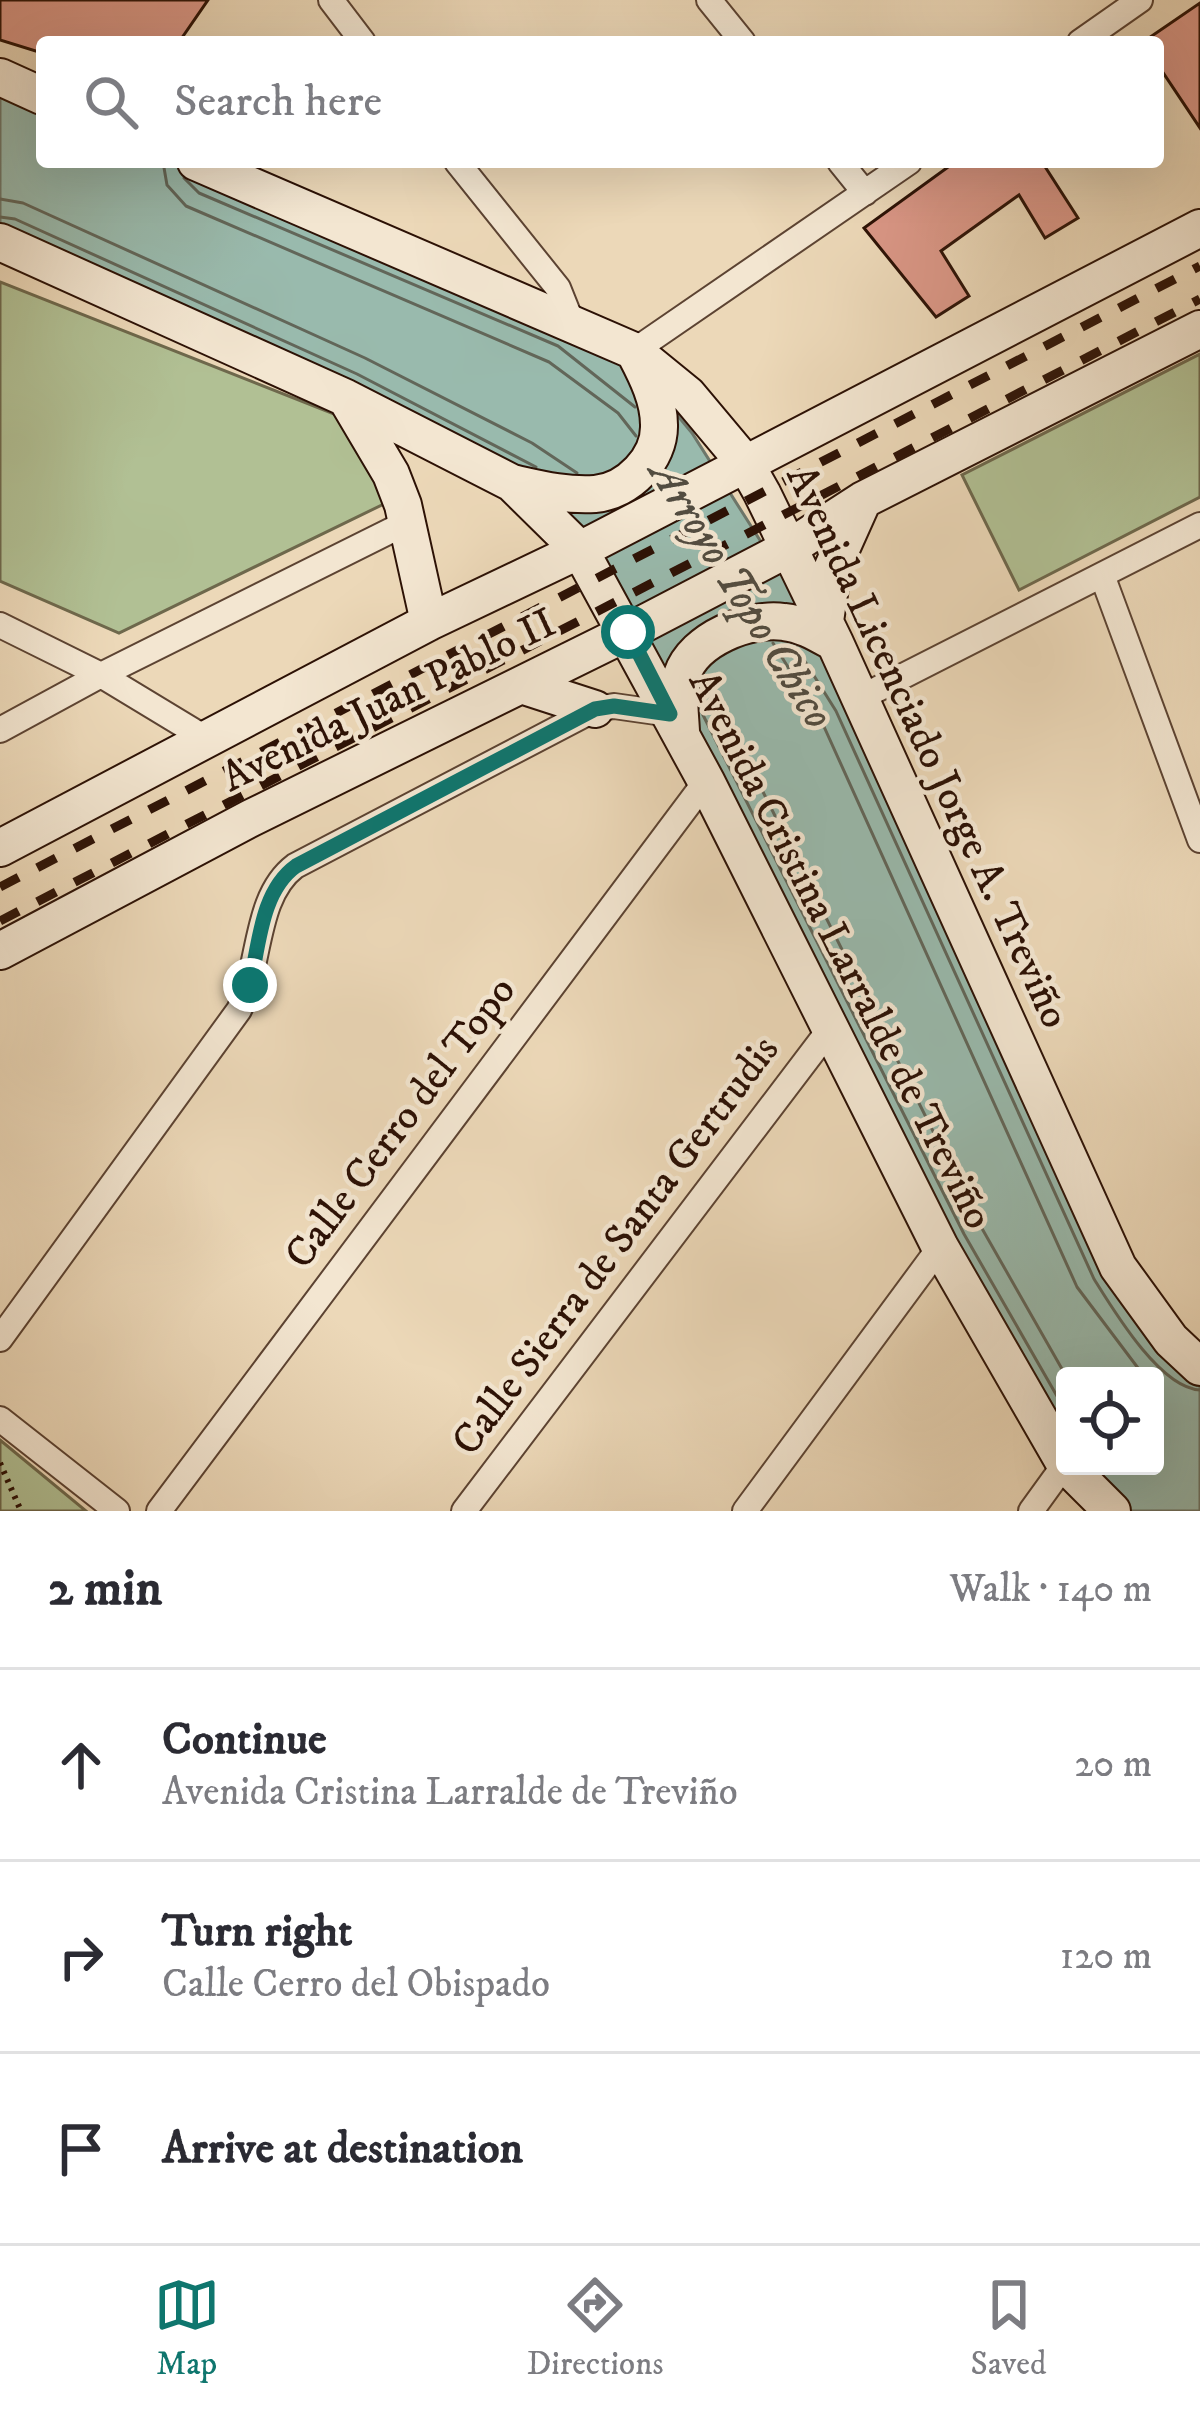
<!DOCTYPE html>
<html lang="en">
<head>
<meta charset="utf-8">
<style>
	body { margin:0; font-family:"IM FELL DW Pica",serif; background:#f7f7f7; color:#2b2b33 }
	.controls { position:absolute; right:36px; bottom:36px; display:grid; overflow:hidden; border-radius:12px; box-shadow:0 12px 48px #0002 }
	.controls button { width:108px; height:108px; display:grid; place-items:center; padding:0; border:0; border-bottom:3px solid #e1e1e2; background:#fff; color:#2b2b33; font:60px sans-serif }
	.stop { position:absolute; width:36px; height:36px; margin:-27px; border:9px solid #0f766e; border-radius:50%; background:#fff }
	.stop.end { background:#0f766e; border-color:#fff; box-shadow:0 3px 12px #0008 }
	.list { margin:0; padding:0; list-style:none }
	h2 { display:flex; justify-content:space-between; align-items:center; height:156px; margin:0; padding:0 48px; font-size:51px }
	h2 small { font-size:39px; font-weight:400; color:#7c7c81 }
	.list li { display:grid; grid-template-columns:78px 1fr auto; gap:36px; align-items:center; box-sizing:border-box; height:192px; padding:0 48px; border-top:3px solid #e1e1e2 }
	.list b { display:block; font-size:45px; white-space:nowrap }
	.list p { margin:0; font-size:39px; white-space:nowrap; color:#7c7c81 }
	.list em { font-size:39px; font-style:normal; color:#7c7c81 }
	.icon { flex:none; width:66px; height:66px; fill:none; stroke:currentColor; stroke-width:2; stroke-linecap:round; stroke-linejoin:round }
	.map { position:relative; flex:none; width:1200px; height:1511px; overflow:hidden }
	.search { position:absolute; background:#fff; box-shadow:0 12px 48px #0002; left:36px; right:36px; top:36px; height:132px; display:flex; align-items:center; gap:30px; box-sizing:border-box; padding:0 42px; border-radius:12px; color:#7c7c81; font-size:45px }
	.sheet { height:732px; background:#fff }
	nav { display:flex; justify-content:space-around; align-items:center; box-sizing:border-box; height:168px; border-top:3px solid #e1e1e2; background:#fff; font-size:33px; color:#7c7c81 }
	nav a { display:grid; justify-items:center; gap:6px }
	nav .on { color:#0f766e }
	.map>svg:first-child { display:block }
	.green { fill:#b1c094; stroke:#6e684c; stroke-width:3 }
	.water { fill:#99baad; stroke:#6d766a; stroke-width:3 }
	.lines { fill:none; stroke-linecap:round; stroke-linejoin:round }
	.shore { stroke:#626659; stroke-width:3 }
	.building { fill:#db9787; stroke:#2c1105; stroke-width:3 }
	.street-casing { stroke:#5c4332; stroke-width:28 }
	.secondary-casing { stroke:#2c1105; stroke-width:40 }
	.path { stroke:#2c1105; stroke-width:6; stroke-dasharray:3 6; stroke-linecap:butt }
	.street { stroke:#f3e6d1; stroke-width:24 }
	.secondary { stroke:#f3e6d1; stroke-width:36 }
	.rail { stroke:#2c1105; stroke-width:9; stroke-dasharray:21 21; stroke-linecap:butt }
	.route { stroke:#0f766e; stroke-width:15 }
	.labels { text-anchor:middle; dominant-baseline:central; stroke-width:9; stroke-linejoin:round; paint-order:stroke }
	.street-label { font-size:42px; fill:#2c1105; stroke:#f3e6d1 }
	.water-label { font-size:45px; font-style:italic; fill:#524c40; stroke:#f3e6d1 }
</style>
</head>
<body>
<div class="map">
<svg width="1200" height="1511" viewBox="0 0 1200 1511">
	<rect width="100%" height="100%" fill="#ecd8b8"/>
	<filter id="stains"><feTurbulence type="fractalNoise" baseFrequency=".00167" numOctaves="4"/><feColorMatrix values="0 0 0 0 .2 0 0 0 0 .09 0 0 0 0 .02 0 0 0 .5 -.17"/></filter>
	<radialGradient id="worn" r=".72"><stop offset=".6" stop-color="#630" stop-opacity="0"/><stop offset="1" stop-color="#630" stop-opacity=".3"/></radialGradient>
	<path class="green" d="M 0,282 L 357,423 L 390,501 L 119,633 L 0,581 Z
		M 1200,354 L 1200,497 L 1019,590 L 962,475 Z
		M 0,1440 L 86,1511 L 0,1511 Z"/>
	<path class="water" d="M 0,77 L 42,96 L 42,162 L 196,162 L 572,323 L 649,381 L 692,433 L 860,698 L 1118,1267 L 1200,1367 L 1200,1511 L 1112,1511 L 1067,1466 L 1155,1466 L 1155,1376 L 1065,1376 L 1065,1464 L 681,734 L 597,541 L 0,242 Z"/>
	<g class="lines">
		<path class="shore" d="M 163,162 L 167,185 L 186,206 L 549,362 L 618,413 L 636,436
			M 184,178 L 199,193 L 558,346 L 635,407
			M 0,199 L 23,203 L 365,358 L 532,443 L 577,473
			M 0,217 L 15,219 L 357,374 L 536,467
			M 773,643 L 821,720 L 1077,1287 L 1144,1376
			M 796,647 L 836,711 L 1094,1279 C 1114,1311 1160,1388 1200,1390
			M 705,676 L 980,1225 L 1066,1376
			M 701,711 L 964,1234 L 1065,1410"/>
	</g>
	<path class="building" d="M 0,0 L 208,0 L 179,42 L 42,42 L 42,53 L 0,40 Z
		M 1200,3 L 1200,128 L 1158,65 L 1158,42 L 1143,42 Z
		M 955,162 L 1042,162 L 1078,218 L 1045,238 L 1019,195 L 941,251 L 969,296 L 936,317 L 864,228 Z"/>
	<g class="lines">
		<g class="street-casing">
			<path id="street" d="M 331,0 L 363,42
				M 709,0 L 743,42
				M 1080,42 L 1140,0
				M 457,162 L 558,288 L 572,323
				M 840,162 L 865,193
				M 634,351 L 909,162
				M 1102,575 L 1200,840
				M 0,625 L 101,675 L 205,738
				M 860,698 L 1200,525
				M 0,730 L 101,675 L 408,522
				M 0,1339 L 239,1010 C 261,966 254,897 295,866 L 595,709 L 614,706 L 670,714
				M 0,1419 L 117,1511
				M 159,1511 L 706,781
				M 464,1511 L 830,1029
				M 745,1511 L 940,1247
				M 1031,1511 L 1065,1464"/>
		</g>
		<g class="secondary-casing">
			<path id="secondary" d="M 0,77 L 42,96
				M 196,162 L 634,351 L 688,395 L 745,463 L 762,493 L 835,643 L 1118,1267 L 1171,1340 L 1200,1367
				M 0,242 L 346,398 L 512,483 L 580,550 L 706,781 L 940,1247 L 1065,1464
				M 346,398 L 391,474 L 403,505 L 429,622
				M 512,483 C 539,489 567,496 595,494 C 628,491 660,459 659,425 C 659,400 647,376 636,355
				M 825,621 L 833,567 L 863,500
				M 521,685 L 595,709
				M 681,731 C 680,712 677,693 682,675 C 694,639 749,617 784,622 C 803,624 819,634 835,643
				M 0,848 L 429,622 L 580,550 L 1200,228
				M 0,951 L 251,818 L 628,632 L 789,548 L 863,500 L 1200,329
				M 1067,1466 L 1112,1511"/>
		</g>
		<path class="path" d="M 0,1463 L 21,1511"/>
		<use href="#street" class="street"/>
		<use href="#secondary" class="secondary"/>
		<path class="rail" d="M 0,887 L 1200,266
			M 0,921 L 1200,299"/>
	</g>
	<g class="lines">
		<path class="route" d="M 250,985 C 259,945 261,891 296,866 L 595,709 L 614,706 L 670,714 L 628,632"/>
	</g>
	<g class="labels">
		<g class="street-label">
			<text transform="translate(389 701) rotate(-26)">Avenida Juan Pablo II</text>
			<text transform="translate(927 747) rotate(65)">Avenida Licenciado Jorge A. Treviño</text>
			<text transform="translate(840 950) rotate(63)">Avenida Cristina Larralde de Treviño</text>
			<text transform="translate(401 1123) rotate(-53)">Calle Cerro del Topo</text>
			<text transform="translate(616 1246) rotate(-53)">Calle Sierra de Santa Gertrudis</text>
		</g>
		<g class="water-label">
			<text transform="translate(741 595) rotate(58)">Arroyo Topo Chico</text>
		</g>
	</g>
	<rect width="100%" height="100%" filter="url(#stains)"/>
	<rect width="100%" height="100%" fill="url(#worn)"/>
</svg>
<div class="controls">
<button><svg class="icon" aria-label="locate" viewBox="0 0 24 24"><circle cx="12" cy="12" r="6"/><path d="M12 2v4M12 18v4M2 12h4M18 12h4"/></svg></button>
</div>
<div class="stop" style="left:628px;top:632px"></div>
<div class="stop end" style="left:250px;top:985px"></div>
<div class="search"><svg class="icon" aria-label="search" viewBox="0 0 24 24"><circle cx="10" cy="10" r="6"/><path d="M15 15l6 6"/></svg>Search here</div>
</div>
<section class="sheet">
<h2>2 min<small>Walk · 140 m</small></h2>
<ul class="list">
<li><svg class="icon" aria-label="ahead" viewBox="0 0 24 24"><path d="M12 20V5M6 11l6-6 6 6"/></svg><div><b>Continue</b><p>Avenida Cristina Larralde de Treviño</p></div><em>20 m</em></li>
<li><svg class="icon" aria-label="right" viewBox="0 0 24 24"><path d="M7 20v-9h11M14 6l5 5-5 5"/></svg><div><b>Turn right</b><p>Calle Cerro del Obispado</p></div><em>120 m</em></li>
<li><svg class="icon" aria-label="arrive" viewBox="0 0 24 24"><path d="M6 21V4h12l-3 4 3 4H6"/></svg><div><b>Arrive at destination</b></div></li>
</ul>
</section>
<nav>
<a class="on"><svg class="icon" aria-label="map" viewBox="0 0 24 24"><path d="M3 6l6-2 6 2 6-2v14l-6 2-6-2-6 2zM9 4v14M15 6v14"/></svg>Map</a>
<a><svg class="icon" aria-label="directions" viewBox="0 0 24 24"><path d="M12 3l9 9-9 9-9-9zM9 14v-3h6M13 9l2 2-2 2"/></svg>Directions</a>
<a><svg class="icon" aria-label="saved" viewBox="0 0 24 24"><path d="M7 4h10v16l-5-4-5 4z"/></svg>Saved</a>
</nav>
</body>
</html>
